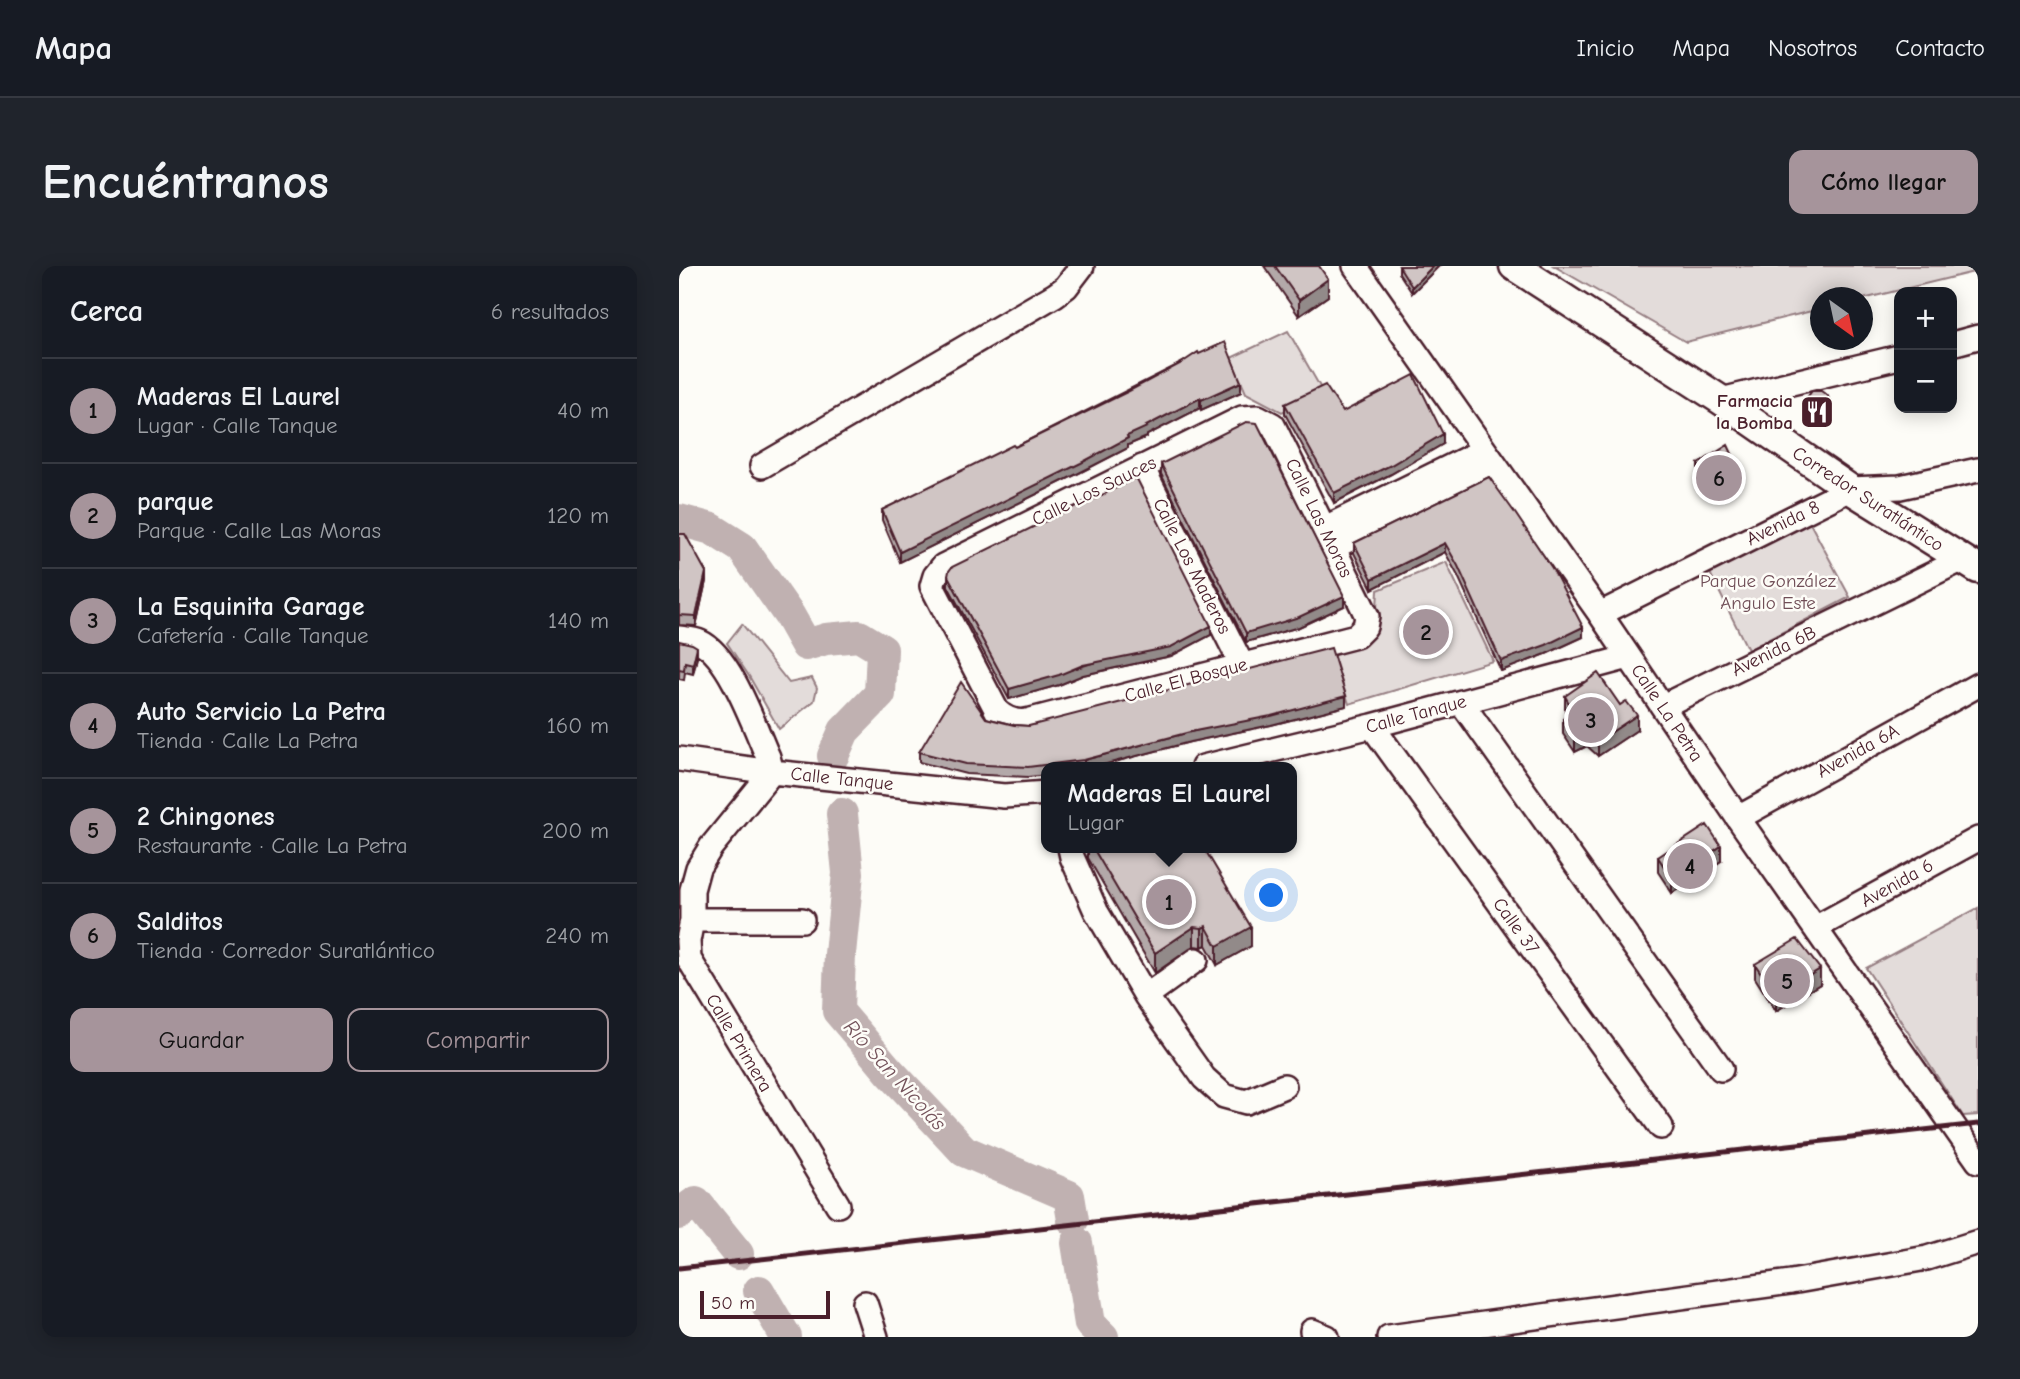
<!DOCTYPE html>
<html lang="es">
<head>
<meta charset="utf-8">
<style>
	body { margin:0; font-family:"Comic Neue",sans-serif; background:#20242c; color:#f1f3f6 }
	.controls { position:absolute; right:21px; top:21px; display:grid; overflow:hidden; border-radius:14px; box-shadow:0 4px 18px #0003 }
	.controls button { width:63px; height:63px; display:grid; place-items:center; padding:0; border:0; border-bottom:2px solid #363941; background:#171b24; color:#f1f3f6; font:35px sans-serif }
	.compass { position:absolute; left:1131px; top:21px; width:63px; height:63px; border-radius:50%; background:#171b24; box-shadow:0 4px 18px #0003; rotate:147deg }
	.scale { position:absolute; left:21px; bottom:18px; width:130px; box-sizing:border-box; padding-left:7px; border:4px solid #4a1f2b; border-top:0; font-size:19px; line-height:24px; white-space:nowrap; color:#4a1f2b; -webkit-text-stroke:5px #fdfcf7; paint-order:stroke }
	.you { position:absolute; left:593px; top:630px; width:24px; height:24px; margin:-18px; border:5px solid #fff; border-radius:50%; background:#1a73e8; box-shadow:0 0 0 10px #1a73e833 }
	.badge { display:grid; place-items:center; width:46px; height:46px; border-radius:50%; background:#a6949b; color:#111; font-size:23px; font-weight:700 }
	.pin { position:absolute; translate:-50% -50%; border:4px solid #fff; box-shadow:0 2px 7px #0006 }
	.popup { position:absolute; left:362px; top:496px; width:256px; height:91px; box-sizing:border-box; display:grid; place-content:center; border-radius:14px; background:#171b24; filter:drop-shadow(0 2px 5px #0005); font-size:23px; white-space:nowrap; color:#9ea1a6 }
	.popup b { font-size:26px; color:#f1f3f6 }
	.popup::after { content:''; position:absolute; left:50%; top:100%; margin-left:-14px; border:14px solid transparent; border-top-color:#171b24 }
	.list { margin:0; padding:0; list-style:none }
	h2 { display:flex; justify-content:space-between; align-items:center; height:91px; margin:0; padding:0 28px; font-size:30px }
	h2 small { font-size:23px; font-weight:400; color:#9ea1a6 }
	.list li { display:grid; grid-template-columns:46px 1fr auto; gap:21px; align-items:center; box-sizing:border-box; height:105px; padding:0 28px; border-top:2px solid #363941 }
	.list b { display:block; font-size:26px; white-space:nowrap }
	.list p { margin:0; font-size:23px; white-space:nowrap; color:#9ea1a6 }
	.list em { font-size:23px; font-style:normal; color:#9ea1a6 }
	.actions { display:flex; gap:14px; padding:21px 28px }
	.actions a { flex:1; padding:16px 0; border:2px solid #a6949b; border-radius:14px; text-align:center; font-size:24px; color:#a6949b }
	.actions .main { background:#a6949b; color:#111 }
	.map { position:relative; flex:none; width:1299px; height:1071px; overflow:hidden; border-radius:14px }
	header { display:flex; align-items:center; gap:42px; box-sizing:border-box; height:98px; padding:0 35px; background:#171b24; border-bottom:2px solid #363941 }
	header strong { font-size:33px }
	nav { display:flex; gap:38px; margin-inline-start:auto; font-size:24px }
	.intro { display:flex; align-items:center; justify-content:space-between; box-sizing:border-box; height:168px; padding:0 42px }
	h1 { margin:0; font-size:49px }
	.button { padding:18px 32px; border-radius:14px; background:#a6949b; color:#111; font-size:24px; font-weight:700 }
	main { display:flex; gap:42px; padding:0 42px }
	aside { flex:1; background:#171b24; border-radius:14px; box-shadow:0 4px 18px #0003 }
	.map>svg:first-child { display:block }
	.green { fill:#e3dcda; stroke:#967e82; stroke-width:2 }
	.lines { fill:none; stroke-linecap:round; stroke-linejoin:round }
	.river { stroke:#c0b1b1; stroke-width:32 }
	.minor-casing { stroke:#4a1f2b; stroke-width:28 }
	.major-casing { stroke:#4a1f2b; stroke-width:33 }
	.minor { stroke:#fdfcf7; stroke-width:23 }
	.major { stroke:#fdfcf7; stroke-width:28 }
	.rail { stroke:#4a1f2b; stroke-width:5 }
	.wall { fill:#b3a9a9; stroke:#4a1f2b; stroke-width:2 }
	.shaded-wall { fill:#928a89; stroke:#4a1f2b; stroke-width:2 }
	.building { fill:#d0c5c4; stroke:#4a1f2b; stroke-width:2 }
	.labels { text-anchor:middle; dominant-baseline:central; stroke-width:5; stroke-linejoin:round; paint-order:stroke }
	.poi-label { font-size:19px; font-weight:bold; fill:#4a1f2b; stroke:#fdfcf7; text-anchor:end }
	.street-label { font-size:19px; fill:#4a1f2b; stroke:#fdfcf7 }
	.park-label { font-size:19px; fill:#704e57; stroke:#fdfcf7 }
	.water-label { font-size:21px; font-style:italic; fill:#73525a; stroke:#fdfcf7 }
</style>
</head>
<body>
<header>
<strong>Mapa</strong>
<nav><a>Inicio</a><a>Mapa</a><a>Nosotros</a><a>Contacto</a></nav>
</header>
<div class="intro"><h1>Encuéntranos</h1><a class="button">Cómo llegar</a></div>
<main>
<aside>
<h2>Cerca<small>6 resultados</small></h2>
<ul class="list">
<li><span class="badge">1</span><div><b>Maderas El Laurel</b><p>Lugar · Calle Tanque</p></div><em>40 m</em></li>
<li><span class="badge">2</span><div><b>parque</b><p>Parque · Calle Las Moras</p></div><em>120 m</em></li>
<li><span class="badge">3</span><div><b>La Esquinita Garage</b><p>Cafetería · Calle Tanque</p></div><em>140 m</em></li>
<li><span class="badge">4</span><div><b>Auto Servicio La Petra</b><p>Tienda · Calle La Petra</p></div><em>160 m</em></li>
<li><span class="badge">5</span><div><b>2 Chingones</b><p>Restaurante · Calle La Petra</p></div><em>200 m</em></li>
<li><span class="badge">6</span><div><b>Salditos</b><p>Tienda · Corredor Suratlántico</p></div><em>240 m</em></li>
</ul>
<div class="actions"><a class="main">Guardar</a><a>Compartir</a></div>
</aside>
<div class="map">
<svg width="1299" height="1071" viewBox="0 0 1299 1071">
	<rect width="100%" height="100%" fill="#fdfcf7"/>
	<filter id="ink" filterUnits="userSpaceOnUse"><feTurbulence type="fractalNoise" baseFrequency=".0143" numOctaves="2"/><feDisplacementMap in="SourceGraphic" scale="14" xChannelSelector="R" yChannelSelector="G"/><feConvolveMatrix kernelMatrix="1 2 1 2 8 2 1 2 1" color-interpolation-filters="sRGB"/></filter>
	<g filter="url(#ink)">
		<path class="green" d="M 875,0 L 1299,0 L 1299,5 L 1184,33 L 1184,32 L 1142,32 L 1141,43 L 1007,76 Z
			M 609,65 L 644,126 L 603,146 L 567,127 L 552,92 Z
			M 1131,257 L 1171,331 L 1069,384 L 1031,307 Z
			M 767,296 L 814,395 L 670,438 L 654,388 L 677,381 L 697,361 L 699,324 Z
			M 63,358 L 110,417 L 133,412 L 138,422 L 135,435 L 100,463 L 70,410 L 48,377 Z
			M 1299,642 L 1299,849 L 1284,850 L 1187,702 Z"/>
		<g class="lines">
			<path class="river" d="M 0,254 L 33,263 L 63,282 L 110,349 L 127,379 L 147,373 L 180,370 L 203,384 L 201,428 L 165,465 L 154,490
				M 163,548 L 169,607 L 161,688 L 159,745 L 210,805 L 285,885 L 390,930 L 394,954
				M 0,948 L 17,936 L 59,988
				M 398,977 L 411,1058 L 424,1071
				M 80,1025 L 107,1071"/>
			<g class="minor-casing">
				<path id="minor" d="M 676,0 L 921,348 L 1059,552 L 1299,895
					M 1273,78 L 1299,71
					M 1042,134 L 1220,91
					M 579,151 L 594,159 L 688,350 L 686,361 L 677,370 L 352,454 C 339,458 328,454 318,445 L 253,320 L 256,310 L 264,300 L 563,152 Z
					M 83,200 L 376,29 L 387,21 L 403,0
					M 463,201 L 563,399
					M 646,262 L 805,184
					M 655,281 L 816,202
					M 921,348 L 1171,223 L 1221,221 L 1299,204
					M 0,372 C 7,373 15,373 21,376 C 51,389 76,462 89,491 L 93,506 L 32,581 L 19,602 L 13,624 L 13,654 L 9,675 L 10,693 L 159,939
					M 782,436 L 1042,803
					M 984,440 L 1282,294
					M 693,460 L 982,861
					M 0,493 L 93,506 L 325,530 L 368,527
					M 524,501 L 693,460 L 950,391
					M 1059,552 L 1299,419
					M 391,582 L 393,591 L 417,645 L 467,730 L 525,812 L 545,830 L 567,836 L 605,820
					M 13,654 L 123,654
					M 1136,662 L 1299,573
					M 467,730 L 517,694
					M 186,1037 L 197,1071
					M 633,1065 L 648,1071
					M 710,1071 L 1112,1016 L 1248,992 L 1299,976"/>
			</g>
			<g class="major-casing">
				<path id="major" d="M 835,0 L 1042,134 L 1171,223 L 1299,303"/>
			</g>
			<use href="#minor" class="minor"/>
			<use href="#major" class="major"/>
			<path class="rail" d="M 0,1002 L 1299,858"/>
		</g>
		<path class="wall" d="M 585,0 L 640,0 L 649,30 L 620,50 Z
			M 720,0 L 760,0 L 733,27 L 720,7 Z
			M 520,88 L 562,126 L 522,144 L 521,142 L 468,169 L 468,171 L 449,179 L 449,182 L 402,206 L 221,296 L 203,254 L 203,244 L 336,181 Z
			M 1126,134 L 1151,149 L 1146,156 L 1136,159 L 1128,153 L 1126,143 Z
			M 606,138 L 664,146 L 764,178 L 712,208 L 655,237 L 606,148 Z
			M 482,198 L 665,340 L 620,361 L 567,376 L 482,208 Z
			M 1019,198 L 1062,217 L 1031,232 L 1019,207 Z
			M 810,211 L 904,371 L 867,388 L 822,405 L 779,310 L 766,286 L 693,323 L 675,287 L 675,277 Z
			M 0,268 L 27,315 L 17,360 L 0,359 Z
			M 269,310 L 532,369 L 492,390 L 404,409 L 380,419 L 330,433 L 269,320 Z
			M 0,375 L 18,391 L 14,408 L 6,406 L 5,414 L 0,413 Z
			M 886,430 L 958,464 L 919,490 L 908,480 L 896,486 L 884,468 L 884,453 L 889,450 L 886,444 Z
			M 667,440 L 592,459 L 511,476 L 416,501 L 368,501 L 368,509 L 349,511 L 287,508 L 240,496 L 240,486 L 307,452 L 335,459 L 350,460 Z
			M 409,582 L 525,582 L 572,680 L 538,699 L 527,679 L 523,681 L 515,680 L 476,707 L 409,592 Z
			M 979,591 L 1042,595 L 993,627 L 979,606 Z
			M 1076,698 L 1141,718 L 1097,745 L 1076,712 Z"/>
		<path class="shaded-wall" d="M 754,0 L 760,0 L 733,27 L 733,21 Z
			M 649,13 L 649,30 L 620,50 L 620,34 Z
			M 562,116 L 562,126 L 522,144 L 522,134 Z
			M 521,132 L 521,142 L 468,169 L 468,171 L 449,179 L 449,182 L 402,206 L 221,296 L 221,286 Z
			M 1151,139 L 1151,149 L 1146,156 L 1136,159 L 1136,149 Z
			M 764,168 L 764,178 L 712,208 L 655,237 L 655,227 Z
			M 1062,207 L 1062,217 L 1031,232 L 1031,223 Z
			M 766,277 L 766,286 L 693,323 L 693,313 Z
			M 27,306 L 27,315 L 17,360 L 17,350 Z
			M 665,330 L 665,340 L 620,361 L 567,376 L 567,367 Z
			M 532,360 L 532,369 L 492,390 L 404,409 L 380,419 L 330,433 L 330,423 Z
			M 904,361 L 904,371 L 867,388 L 822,405 L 822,395 Z
			M 18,381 L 18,391 L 14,408 L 14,398 Z
			M 667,430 L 667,440 L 592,459 L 511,476 L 416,501 L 405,501 L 405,494 L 511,466 Z
			M 958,449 L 958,464 L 919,490 L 919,475 Z
			M 908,465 L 908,480 L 896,486 L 896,471 Z
			M 1042,580 L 1042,595 L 993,627 L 993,613 Z
			M 527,660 L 527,679 L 523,681 L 523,662 Z
			M 515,661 L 515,680 L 476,707 L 476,687 Z
			M 572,661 L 572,680 L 538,699 L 538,680 Z
			M 1141,703 L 1141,718 L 1097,745 L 1097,730 Z"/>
		<path class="building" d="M 596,0 L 640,0 L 649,13 L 620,34 Z
			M 720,0 L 754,0 L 733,21 Z
			M 546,76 L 562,116 L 522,134 L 521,132 L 467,160 L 468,161 L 448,170 L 449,172 L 402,197 L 221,286 L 203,244 L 334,179 L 336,181 L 450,125 L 501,98 L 519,86 L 520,88 Z
			M 735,109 L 764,168 L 712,199 L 655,227 L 606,138 L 646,119 L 664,146 Z
			M 1133,125 L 1142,125 L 1149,130 L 1151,139 L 1146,146 L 1136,149 L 1128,143 L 1126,134 Z
			M 567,156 L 578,157 L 665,330 L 620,351 L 567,367 L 482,198 Z
			M 1049,179 L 1062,207 L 1031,223 L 1019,198 Z
			M 457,211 L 532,360 L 492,381 L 404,399 L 380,409 L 330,423 L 269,310 L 270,305 L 273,301 L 407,235 L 418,232 Z
			M 810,211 L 836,247 L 873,302 L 904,361 L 867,379 L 822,395 L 779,300 L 766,277 L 693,313 L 675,277 Z
			M 0,268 L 6,268 L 27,306 L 17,350 L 0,349 Z
			M 0,375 L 13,378 L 18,381 L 14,398 L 6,396 L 5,404 L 0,403 Z
			M 652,382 L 667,430 L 592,450 L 511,466 L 405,494 L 349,501 L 287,498 L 240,486 L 282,416 L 307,452 L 335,459 L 350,460 Z
			M 919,407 L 941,439 L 947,435 L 958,449 L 919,475 L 908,465 L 896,471 L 884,453 L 894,445 L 886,430 Z
			M 1028,559 L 1042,580 L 993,613 L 979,591 Z
			M 414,582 L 525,582 L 572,661 L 538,680 L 527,660 L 523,662 L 515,661 L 476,687 Z
			M 1118,673 L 1141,703 L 1097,730 L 1076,698 Z"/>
	</g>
	<defs>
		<g id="restaurant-square" transform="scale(1.75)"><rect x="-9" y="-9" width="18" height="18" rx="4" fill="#4a1f2b" stroke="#fdfcf7"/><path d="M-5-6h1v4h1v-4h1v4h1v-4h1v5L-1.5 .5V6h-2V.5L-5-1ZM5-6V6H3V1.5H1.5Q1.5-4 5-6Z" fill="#fff"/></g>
	</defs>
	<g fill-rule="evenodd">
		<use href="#restaurant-square" x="1138" y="146"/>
	</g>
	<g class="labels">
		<g class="poi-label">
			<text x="1114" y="135">Farmacia<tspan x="1114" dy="22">la Bomba</tspan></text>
		</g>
		<g class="street-label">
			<text transform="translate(415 225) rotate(-26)">Calle Los Sauces</text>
			<text transform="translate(1189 233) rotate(33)">Corredor Suratlántico</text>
			<text transform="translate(640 252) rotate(64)">Calle Las Moras</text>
			<text transform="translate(1104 257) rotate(-26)">Avenida 8</text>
			<text transform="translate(513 300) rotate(63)">Calle Los Maderos</text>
			<text transform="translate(1095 385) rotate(-26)">Avenida 6B</text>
			<text transform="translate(507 414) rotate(-15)">Calle El Bosque</text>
			<text transform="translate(988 447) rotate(56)">Calle La Petra</text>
			<text transform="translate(737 448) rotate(-15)">Calle Tanque</text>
			<text transform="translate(1179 485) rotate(-29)">Avenida 6A</text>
			<text transform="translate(163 513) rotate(6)">Calle Tanque</text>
			<text transform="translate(1218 617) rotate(-29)">Avenida 6</text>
			<text transform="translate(837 660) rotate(54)">Calle 37</text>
			<text transform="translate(60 777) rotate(59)">Calle Primera</text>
		</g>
		<g class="park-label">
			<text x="1089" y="315">Parque González<tspan x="1089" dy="22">Angulo Este</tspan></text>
		</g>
		<g class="water-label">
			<text transform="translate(216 809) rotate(48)">Río San Nicolás</text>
		</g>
	</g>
</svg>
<div class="controls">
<button>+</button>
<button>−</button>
</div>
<svg class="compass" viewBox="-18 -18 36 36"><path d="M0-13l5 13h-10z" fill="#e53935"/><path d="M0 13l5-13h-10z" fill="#9ea1a6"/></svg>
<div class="scale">50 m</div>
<div class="you"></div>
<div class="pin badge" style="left:490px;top:636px">1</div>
<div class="popup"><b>Maderas El Laurel</b>Lugar</div>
<div class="pin badge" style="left:747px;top:366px">2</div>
<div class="pin badge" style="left:912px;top:454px">3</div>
<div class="pin badge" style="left:1011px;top:600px">4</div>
<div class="pin badge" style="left:1108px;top:715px">5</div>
<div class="pin badge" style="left:1040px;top:212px">6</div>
</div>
</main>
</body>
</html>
